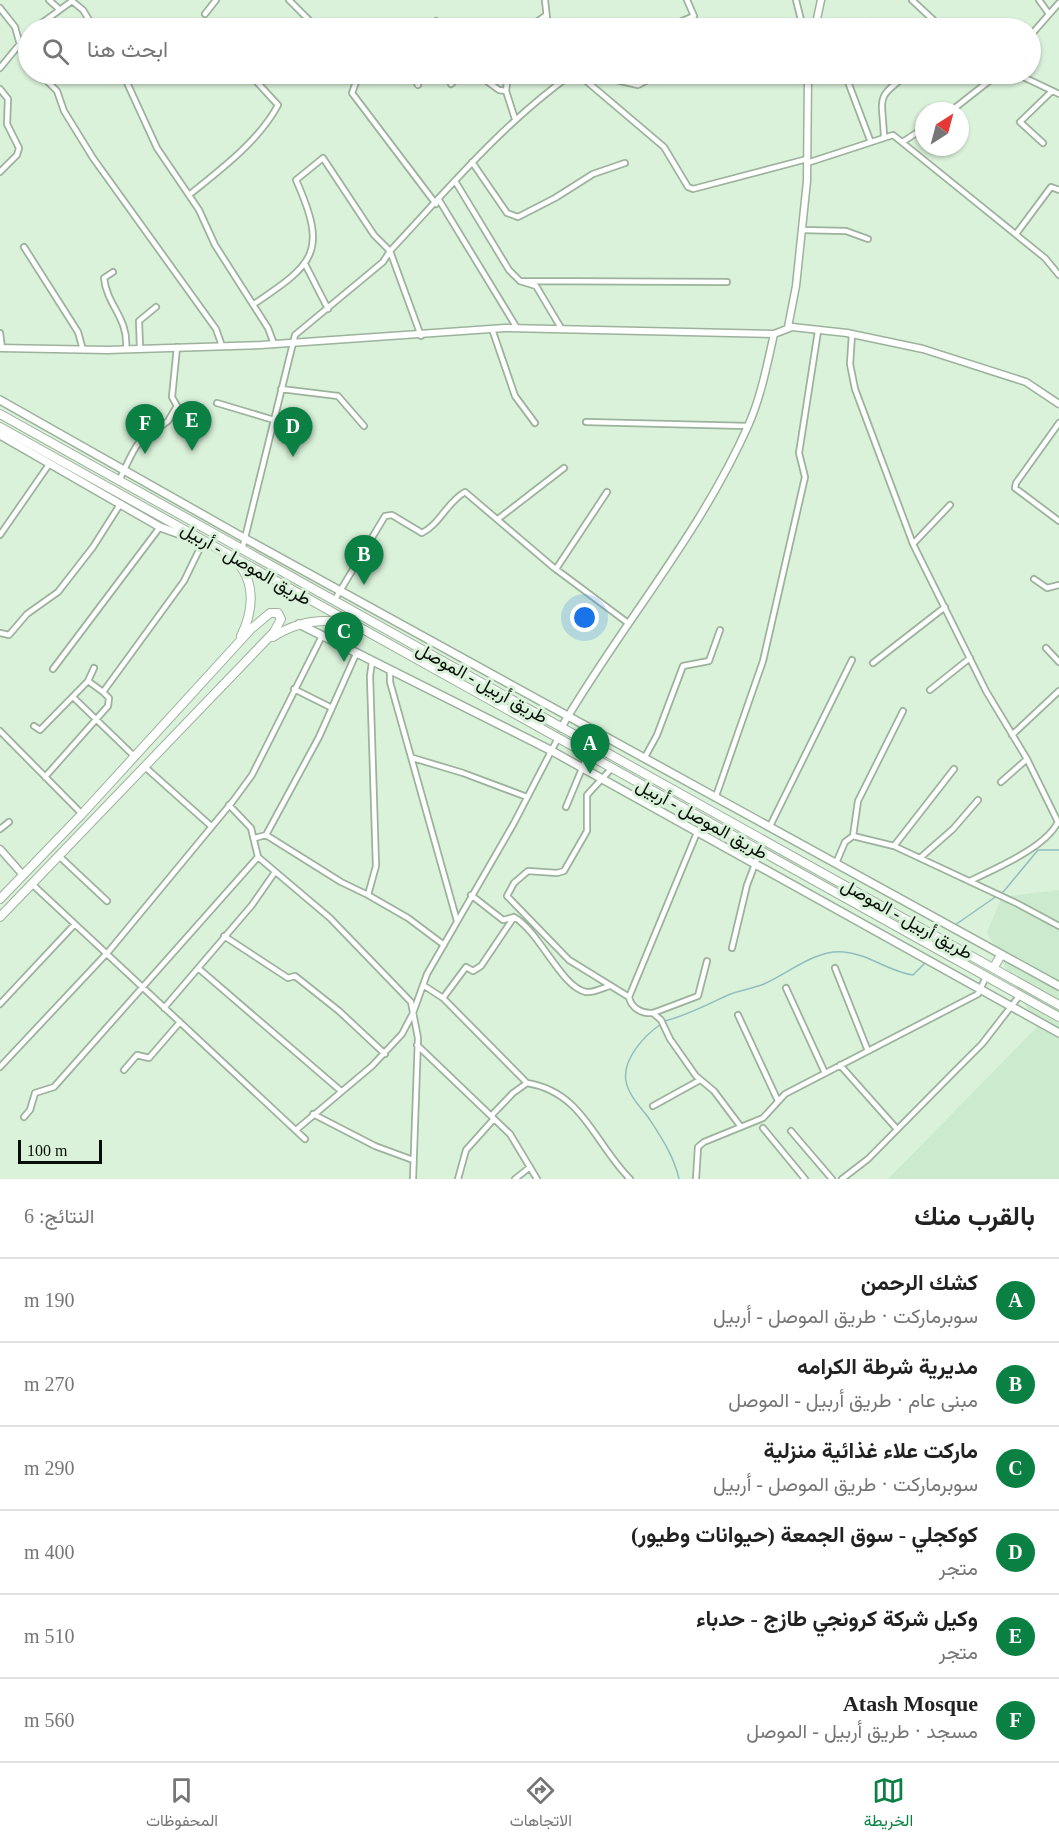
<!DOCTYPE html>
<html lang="ar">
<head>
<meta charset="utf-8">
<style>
	body { margin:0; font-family:"Times New Roman",Vazirmatn,serif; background:#f6f6f6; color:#222; direction:rtl }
	.compass { position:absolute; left:915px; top:102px; width:54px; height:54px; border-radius:50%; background:#fff; box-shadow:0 2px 4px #0004; rotate:36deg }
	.scale { position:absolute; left:18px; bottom:15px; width:84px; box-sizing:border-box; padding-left:6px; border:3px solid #070e07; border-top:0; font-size:16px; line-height:21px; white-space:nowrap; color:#070e07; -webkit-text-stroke:4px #daf1da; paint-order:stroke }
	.you { position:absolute; left:585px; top:618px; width:21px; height:21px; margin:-15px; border:4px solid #fff; border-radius:50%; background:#1a73e8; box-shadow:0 0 0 9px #1a73e833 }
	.badge { display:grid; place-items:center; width:39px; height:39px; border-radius:50%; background:#0b8043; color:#fff; font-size:20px; font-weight:700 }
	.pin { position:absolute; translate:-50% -50px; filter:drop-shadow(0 2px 3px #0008) }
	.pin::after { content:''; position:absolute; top:32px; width:21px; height:18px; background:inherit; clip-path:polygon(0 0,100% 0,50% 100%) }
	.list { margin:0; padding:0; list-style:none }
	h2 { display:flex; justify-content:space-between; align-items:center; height:78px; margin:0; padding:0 24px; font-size:26px }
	h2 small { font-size:20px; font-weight:400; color:#767676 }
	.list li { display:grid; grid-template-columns:39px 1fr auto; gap:18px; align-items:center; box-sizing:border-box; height:84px; padding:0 24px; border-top:2px solid #e0e0e0 }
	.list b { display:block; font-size:22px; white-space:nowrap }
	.list p { margin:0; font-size:20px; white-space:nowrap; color:#767676 }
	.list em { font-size:20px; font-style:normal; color:#767676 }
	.icon { flex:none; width:33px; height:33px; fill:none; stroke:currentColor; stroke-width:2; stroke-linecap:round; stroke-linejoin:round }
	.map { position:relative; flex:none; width:1059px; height:1179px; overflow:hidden; direction:ltr }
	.search { position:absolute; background:#fff; box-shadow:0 2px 4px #0004; left:18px; right:18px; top:18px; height:66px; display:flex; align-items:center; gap:15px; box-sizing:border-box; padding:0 21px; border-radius:33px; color:#767676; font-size:22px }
	.sheet { height:582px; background:#fff }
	nav { display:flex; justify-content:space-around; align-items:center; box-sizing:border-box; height:84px; border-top:2px solid #e0e0e0; background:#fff; font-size:16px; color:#767676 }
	nav a { display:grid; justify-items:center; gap:3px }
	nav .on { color:#0b8043 }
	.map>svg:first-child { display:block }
	.built { fill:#cceacd }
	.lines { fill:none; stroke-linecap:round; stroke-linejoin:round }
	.stream { stroke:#8fbebe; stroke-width:1.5 }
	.minor-casing { stroke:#9cb29c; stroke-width:8 }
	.tertiary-casing { stroke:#9cb29c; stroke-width:9 }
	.secondary-casing { stroke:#9cb29c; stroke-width:10 }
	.primary-casing { stroke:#9cb29c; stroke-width:10 }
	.trunk-casing { stroke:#9cb29c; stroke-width:10 }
	.minor { stroke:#fff; stroke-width:4.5 }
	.tertiary { stroke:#fff; stroke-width:6 }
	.secondary { stroke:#fff; stroke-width:7 }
	.primary { stroke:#fff; stroke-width:8 }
	.trunk { stroke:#fff; stroke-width:8 }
	.labels { text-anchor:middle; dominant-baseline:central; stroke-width:6; stroke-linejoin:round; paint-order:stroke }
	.street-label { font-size:18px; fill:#070e07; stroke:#daf1da }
</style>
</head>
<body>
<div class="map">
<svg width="1059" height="1179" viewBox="0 0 1059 1179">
	<rect width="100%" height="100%" fill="#daf1da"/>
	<path class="built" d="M 1059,890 L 1059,1179 L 888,1179 L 1037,1027 L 987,932 L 1002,897 Z"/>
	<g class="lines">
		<path class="stream" d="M 955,925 L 1004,891 L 1038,850 L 1059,850
			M 665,1021 C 688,1015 707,1005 728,995 C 740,990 752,989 764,984 C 789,973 816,949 844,952 C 869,954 889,972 913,975 L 926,962
			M 661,1024 C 645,1035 622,1059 626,1081 C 628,1094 640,1107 648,1117 C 661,1137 674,1156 679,1179"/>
		<g class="minor-casing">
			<path id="minor" d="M 49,0 L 59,9
				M 289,0 L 310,21 L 312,28
				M 545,0 L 548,28
				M 796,0 L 803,28
				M 912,0 L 942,28
				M 1039,0 L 1049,14
				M 0,8 L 15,27 L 22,52 L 28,62
				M 205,14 L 216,0
				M 436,21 L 439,28
				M 35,28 L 72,1 L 83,10 L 94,28
				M 528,28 L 545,16
				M 666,28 L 694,16 L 687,0
				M 860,28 L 870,22
				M 1030,36 L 1059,3
				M 0,68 L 28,34
				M 40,74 L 57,91 L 64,111 L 93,158 L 216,329 L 222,346
				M 123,74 L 157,148 L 199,210 L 215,245 L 268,328 L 274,344
				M 359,74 L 352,93 L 436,204
				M 477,74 L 499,90 L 506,91
				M 508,74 L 506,91 L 515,119
				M 578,74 L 664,147 L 688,187 L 693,189 L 807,159
				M 591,74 L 638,85 L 659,74
				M 845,74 L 870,140
				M 1017,74 L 1059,94
				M 451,84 L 462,74
				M 418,85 L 415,80 L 421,74
				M 0,89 L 8,99 L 7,124 L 19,148 L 17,155 L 0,172
				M 951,111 L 998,74
				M 884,136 C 882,95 875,99 908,74
				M 904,141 L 924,128
				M 1043,143 L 1020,122 L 1052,91
				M 472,162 L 507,213 L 518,217 L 555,198 L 593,174 L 625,163
				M 807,163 L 893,135 L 1045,258 L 1059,275
				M 455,181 L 509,270 L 520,281 L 536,286 L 561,328
				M 189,195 C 220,170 259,141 278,105 L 256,81
				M 439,200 L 517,328
				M 802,230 L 846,231 L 868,239
				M 1016,234 L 1051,187 L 1059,190
				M 24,247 L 78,332 L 83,350
				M 305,264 L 328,309
				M 113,272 L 104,278 C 107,306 129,318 126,349
				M 520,281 L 727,282
				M 254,304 C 315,263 328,252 296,180 L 323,158 L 374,235 L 390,251 L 421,336
				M 492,329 L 515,396 L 535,423
				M 0,333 L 2,348
				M 852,334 L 850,364 L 855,389 L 913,544 L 986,691 L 1027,759 L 1058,822 C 1045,848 996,868 970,881
				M 140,348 L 139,321 L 156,307
				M 281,389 L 338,396 L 364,426
				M 217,403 L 274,420
				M 586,422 L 748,426
				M 1059,423 L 1016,483 L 1015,488 L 1059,521
				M 119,481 C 128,462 137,438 155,426 L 160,427 L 168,421 L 177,406 L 172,397 L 177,347
				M 498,519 L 564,468
				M 0,535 L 50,463
				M 913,544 L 950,505
				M 242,550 L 295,335 L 383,262 L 390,251 C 448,189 502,124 572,74
				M 556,569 L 607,492
				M 1034,579 L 1047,588 L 1059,585
				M 334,601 L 385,516 L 392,515 L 422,533 C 440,524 447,502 465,492 L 553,567 L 628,623
				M 0,633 L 9,635 L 27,614 L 58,592 L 93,547 L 121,503
				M 1046,648 L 1059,662
				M 873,663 L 945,607
				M 53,669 L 160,527
				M 390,671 L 390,682 L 457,921
				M 88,681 L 103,692
				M 294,689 L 332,708
				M 930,690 L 970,658
				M 73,697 L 135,757
				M 34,726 L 40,730 L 88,681 L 94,668
				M 0,731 L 82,814
				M 1012,735 L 1059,691
				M 645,757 L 657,735 L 683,666 L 709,661 L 720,630
				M 413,758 L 463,773 L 527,797
				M 145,767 L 211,826
				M 612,768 L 587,795 L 587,831 L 564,871 L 557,873 L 528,871 L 514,883 L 507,896 L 569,960 L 629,997 C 631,1008 642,1014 653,1013 L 698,996 L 707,961
				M 45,777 L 108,706 L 109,698 L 103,692 L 184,581 L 203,542
				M 1001,782 L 1027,759
				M 716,796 L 763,661 L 805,477 L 799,453 L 818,331
				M 566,807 L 588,754
				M 770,826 L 852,660
				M 0,829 L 9,822
				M 266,835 L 341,882 L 368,895 L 376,866 L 370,676 L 372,662
				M 853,836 L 894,846 L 1018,904 L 1059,926
				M 255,838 L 266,835 L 319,737 L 356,654
				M 894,846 L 954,769
				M 59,856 L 107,901
				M 258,857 L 330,918 L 411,1002 L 418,1038 L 413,1179
				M 920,858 L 953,829 L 978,800
				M 836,863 L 845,842 L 853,836 L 858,801 L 903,711
				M 32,884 L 305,1139
				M 368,895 L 408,918 L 444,945
				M 471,895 L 503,920 L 514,917 C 540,932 561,987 586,992 C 593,993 603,988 609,986
				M 224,936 L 288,978 L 295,976 L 339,1011 L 385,1054
				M 732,948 L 747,885 L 760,851
				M 198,968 L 341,1091
				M 835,968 L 868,1051
				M 423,985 L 443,998 L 466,967 L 473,971 L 481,966 L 514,917
				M 786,988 L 825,1073
				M 629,997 L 696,835 L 705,820
				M 443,998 L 527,1083 L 513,1093 L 491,1116
				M 0,1004 L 74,925
				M 164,1008 L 252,905 L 275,872
				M 653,1013 L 661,1020 L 670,1039 L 696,1076 L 714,1091 L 741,1127
				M 738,1015 L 778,1101
				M 417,1045 L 510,1134 L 537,1179
				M 840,1065 L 896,1128
				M 0,1067 L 109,951 L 233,801 L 252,775 L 322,636
				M 124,1070 L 137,1055 L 149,1058 L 180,1022
				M 527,1083 C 583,1092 594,1143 630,1179
				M 653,1106 L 700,1080
				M 313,1114 L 375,1146 L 413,1160
				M 24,1117 L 30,1110 L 35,1093 L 54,1087 L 258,857 L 251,828 L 229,805
				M 763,1128 L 805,1179
				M 296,1130 L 372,1066 L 402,1034 L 413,1013 L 427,974 L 514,823 L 558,738
				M 791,1131 L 832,1179
				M 458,1179 L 466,1150 L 493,1120
				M 515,1179 L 530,1167
				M 696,1179 L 698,1147 L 704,1142 L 763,1118 L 785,1094 L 978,994 L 986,977
				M 842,1179 L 868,1159 L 955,1071 L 982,1044 L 1020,995"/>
		</g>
		<g class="tertiary-casing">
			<path id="tertiary" d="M 815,28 L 821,0
				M 788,327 L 796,286 L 807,181 L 808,74
				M 0,348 L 107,350 L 261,345 L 505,328 L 774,334 L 792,327 L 847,333 L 923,349 L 1026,382 L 1059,404
				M 561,728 C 621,625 699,536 748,426 C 761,397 767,365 774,334
				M 0,849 L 23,875"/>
		</g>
		<g class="secondary-casing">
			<path id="secondary" d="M 0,400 L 244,538 L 1059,986
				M 0,435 L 160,527 L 202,542
				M 299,624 L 552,751 L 1059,1033"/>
		</g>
		<g class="primary-casing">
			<path id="primary" d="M 234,559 C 256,580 254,610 241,636
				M 273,637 C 298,621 324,617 353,625
				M 0,899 L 82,814 L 251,629 L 270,613 L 278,613 L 281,619 L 274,632 L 0,917"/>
		</g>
		<g class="trunk-casing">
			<path id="trunk" d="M 0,414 L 1059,1005
				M 0,427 L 1059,1017
				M 994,967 L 1001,955"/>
		</g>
		<use href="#minor" class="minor"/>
		<use href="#tertiary" class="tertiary"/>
		<use href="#secondary" class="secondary"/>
		<use href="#primary" class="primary"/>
		<use href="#trunk" class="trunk"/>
	</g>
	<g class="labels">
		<g class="street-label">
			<text transform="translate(246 564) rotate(30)">طريق الموصل - أربيل</text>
			<text transform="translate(482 683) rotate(29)">طريق أربيل - الموصل</text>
			<text transform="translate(702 819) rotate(29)">طريق الموصل - أربيل</text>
			<text transform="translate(907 919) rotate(29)">طريق أربيل - الموصل</text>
		</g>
	</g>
</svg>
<svg class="compass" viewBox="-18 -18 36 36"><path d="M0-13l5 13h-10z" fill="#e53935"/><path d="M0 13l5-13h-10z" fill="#767676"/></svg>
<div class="scale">100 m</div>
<div class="you"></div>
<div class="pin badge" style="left:590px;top:774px">A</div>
<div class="pin badge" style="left:364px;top:585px">B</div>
<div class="pin badge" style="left:344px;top:662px">C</div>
<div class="pin badge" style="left:293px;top:457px">D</div>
<div class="pin badge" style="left:192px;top:451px">E</div>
<div class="pin badge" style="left:145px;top:454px">F</div>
<div class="search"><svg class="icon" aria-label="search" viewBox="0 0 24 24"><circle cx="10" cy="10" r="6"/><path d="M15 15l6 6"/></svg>ابحث هنا</div>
</div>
<section class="sheet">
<h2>بالقرب منك<small>النتائج: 6</small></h2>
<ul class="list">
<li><span class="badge">A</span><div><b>كشك الرحمن</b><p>سوبرماركت · طريق الموصل - أربيل</p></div><em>190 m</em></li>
<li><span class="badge">B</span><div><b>مديرية شرطة الكرامه</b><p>مبنى عام · طريق أربيل - الموصل</p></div><em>270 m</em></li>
<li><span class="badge">C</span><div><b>ماركت علاء غذائية منزلية</b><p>سوبرماركت · طريق الموصل - أربيل</p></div><em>290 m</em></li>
<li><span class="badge">D</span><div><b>كوكجلي - سوق الجمعة (حيوانات وطيور)</b><p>متجر</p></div><em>400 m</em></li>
<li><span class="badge">E</span><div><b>وكيل شركة كرونجي طازج - حدباء</b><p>متجر</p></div><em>510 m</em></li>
<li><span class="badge">F</span><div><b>Atash Mosque</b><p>مسجد · طريق أربيل - الموصل</p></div><em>560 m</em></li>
</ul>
</section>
<nav>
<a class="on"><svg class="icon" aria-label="map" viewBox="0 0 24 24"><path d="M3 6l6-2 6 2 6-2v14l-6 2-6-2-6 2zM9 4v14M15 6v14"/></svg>الخريطة</a>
<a><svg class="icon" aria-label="directions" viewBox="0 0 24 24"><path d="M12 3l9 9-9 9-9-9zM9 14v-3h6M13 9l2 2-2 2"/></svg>الاتجاهات</a>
<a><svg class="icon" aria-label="saved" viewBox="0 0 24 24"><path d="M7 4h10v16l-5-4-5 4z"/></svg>المحفوظات</a>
</nav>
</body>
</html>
